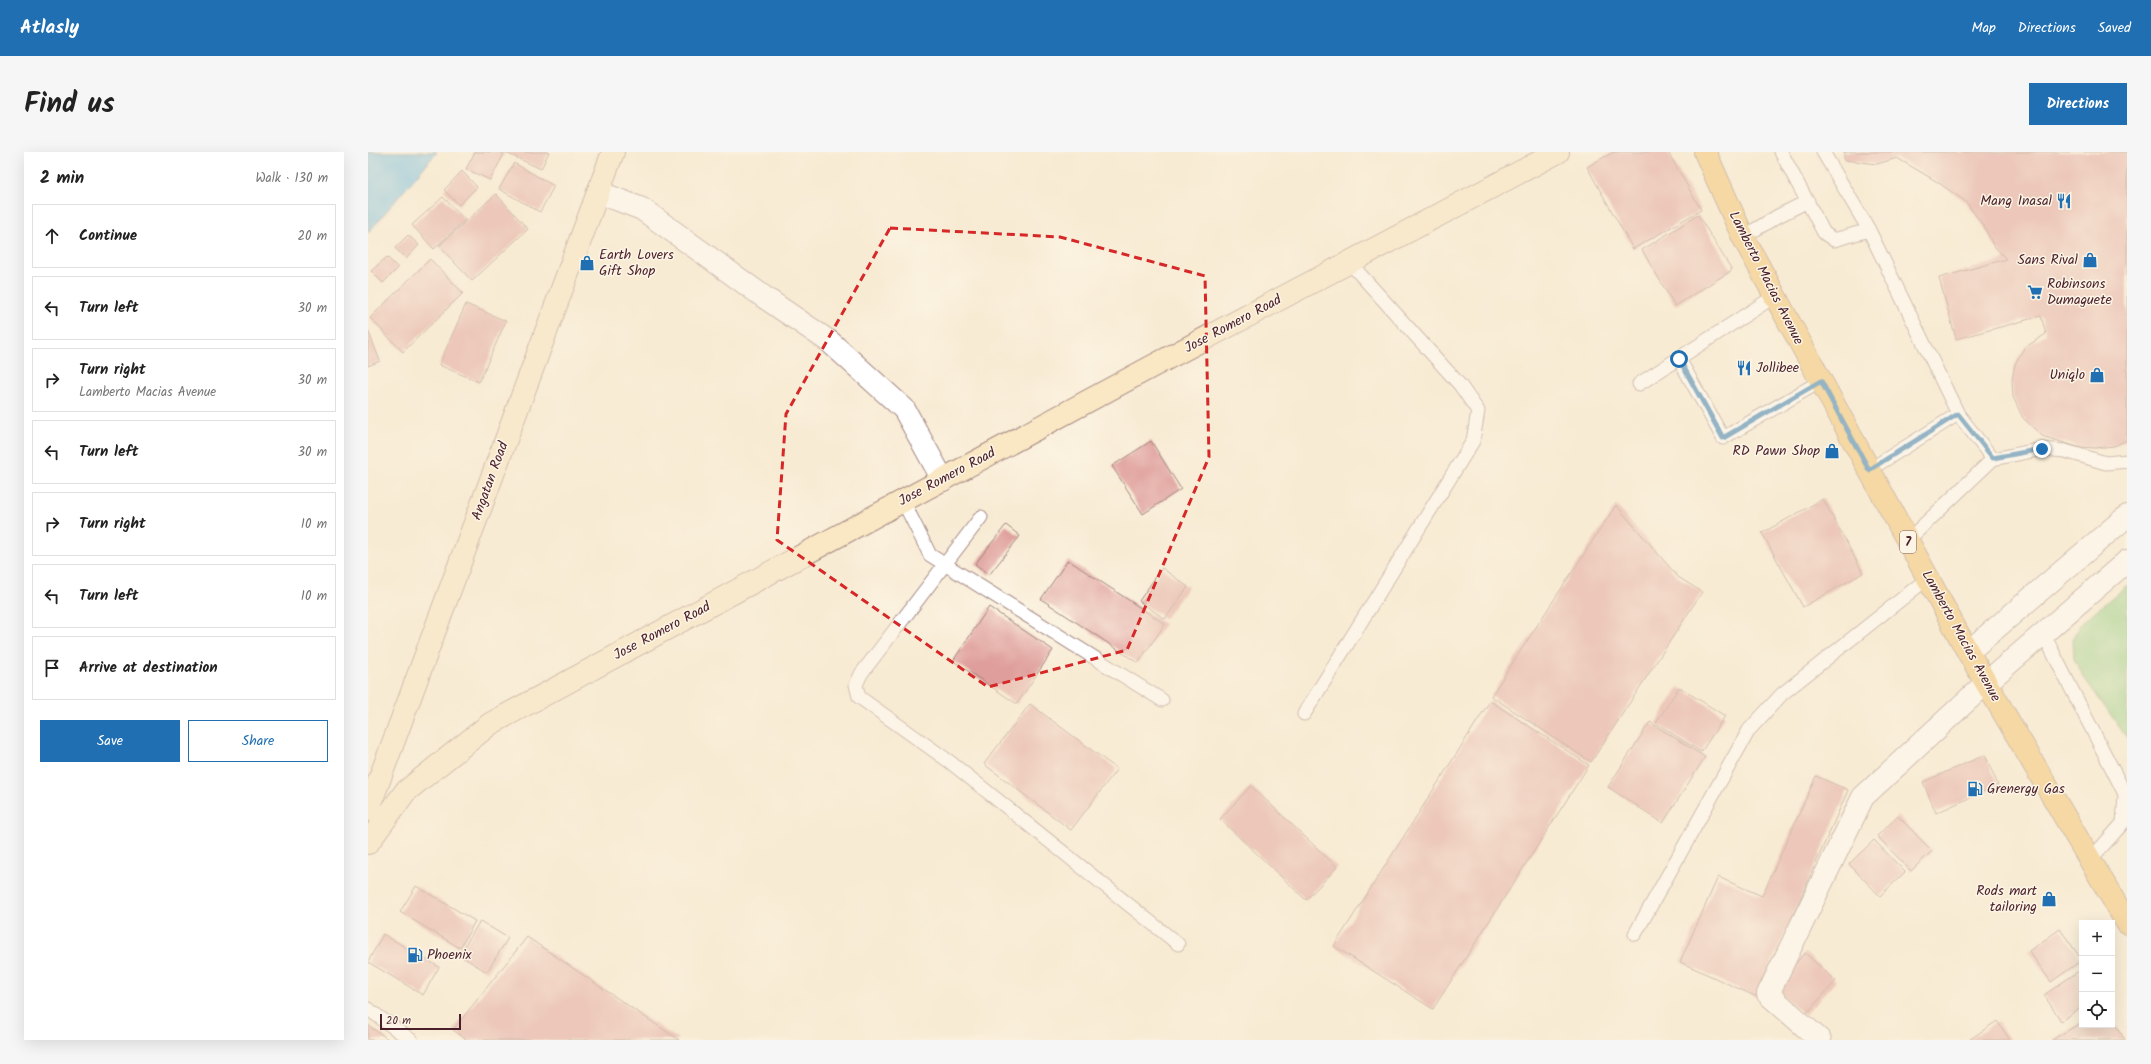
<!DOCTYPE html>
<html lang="en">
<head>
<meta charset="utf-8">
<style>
	body { margin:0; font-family:Kalam,sans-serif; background:#f6f6f6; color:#222 }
	.controls { position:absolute; right:12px; bottom:12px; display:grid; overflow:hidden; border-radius:0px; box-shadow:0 4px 16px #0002 }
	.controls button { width:36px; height:36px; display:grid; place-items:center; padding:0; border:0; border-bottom:1px solid #e0e0e0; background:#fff; color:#222; font:20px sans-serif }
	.scale { position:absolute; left:12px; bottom:10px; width:81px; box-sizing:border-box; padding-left:4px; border:2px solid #4a1f2b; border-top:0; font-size:11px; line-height:14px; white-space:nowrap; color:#4a1f2b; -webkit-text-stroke:3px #fcf5e5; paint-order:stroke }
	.stop { position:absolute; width:12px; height:12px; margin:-9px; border:3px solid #1f6fb2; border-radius:50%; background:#fff }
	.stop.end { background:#1f6fb2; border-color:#fff; box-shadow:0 1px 4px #0008 }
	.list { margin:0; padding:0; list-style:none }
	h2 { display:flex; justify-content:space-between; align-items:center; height:52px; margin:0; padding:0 16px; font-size:17px }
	h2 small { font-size:13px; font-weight:400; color:#767676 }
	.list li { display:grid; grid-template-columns:26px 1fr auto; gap:12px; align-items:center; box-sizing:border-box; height:64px; margin:0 8px 8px; padding:0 8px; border:1px solid #e0e0e0; border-radius:0px }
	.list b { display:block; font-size:15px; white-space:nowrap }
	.list p { margin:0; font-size:13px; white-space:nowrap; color:#767676 }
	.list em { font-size:13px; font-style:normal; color:#767676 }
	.actions { display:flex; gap:8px; padding:12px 16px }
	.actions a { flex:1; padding:9px 0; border:1px solid #1f6fb2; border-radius:0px; text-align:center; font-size:14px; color:#1f6fb2 }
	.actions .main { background:#1f6fb2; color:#fff }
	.icon { flex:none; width:22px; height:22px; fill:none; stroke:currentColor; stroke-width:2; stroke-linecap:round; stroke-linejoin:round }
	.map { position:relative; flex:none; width:1759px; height:888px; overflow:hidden; border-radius:0px }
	header { display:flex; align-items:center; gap:24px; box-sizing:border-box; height:56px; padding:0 20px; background:#1f6fb2; color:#fff }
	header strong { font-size:19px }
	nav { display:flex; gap:22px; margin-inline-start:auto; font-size:14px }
	.intro { display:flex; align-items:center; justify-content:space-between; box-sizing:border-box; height:96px; padding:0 24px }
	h1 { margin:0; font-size:28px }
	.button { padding:10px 18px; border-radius:0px; background:#1f6fb2; color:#fff; font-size:14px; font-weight:700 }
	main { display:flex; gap:24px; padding:0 24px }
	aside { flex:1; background:#fff; border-radius:0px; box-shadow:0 4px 16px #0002 }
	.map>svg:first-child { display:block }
	.green { fill:#90cd82; stroke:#6d7656 }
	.water { fill:#69bae4; stroke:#5a6c88 }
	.building { fill:#df9e9b }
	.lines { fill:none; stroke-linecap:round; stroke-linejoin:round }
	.service-casing { stroke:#a18580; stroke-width:15 }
	.minor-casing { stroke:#a18580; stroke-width:24 }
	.tertiary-casing { stroke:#a18580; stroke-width:24 }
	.secondary-casing { stroke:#a18580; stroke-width:24 }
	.primary-casing { stroke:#a18580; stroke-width:24 }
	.service { stroke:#fff; stroke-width:13 }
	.minor { stroke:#fff; stroke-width:22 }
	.tertiary { stroke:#fff; stroke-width:22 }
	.secondary { stroke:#fae7c3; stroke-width:22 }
	.primary { stroke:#f2c26a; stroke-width:22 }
	.route { stroke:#1f6fb2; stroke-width:5 }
	.marked { fill:none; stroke:#d62828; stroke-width:3; stroke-dasharray:8 5; stroke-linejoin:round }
	.labels { text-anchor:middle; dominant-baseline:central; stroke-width:3; stroke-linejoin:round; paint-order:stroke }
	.shield { fill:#fcf5e5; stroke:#7f5f63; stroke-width:1 }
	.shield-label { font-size:13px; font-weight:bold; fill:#4a1f2b }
	.poi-label { font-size:14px; fill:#4a1f2b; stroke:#fcf5e5; text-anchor:end }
	.street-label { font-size:14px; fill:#4a1f2b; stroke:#fcf5e5 }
</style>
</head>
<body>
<header>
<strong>Atlasly</strong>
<nav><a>Map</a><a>Directions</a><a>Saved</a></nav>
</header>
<div class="intro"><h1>Find us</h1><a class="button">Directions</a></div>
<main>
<aside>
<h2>2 min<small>Walk · 130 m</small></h2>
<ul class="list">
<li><svg class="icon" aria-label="ahead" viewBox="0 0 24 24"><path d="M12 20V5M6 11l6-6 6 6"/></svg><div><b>Continue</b></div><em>20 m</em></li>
<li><svg class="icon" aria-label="left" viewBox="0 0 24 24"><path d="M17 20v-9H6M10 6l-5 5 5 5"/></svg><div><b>Turn left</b></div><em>30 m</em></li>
<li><svg class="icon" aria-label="right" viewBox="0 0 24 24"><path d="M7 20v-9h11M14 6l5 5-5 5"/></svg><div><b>Turn right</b><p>Lamberto Macias Avenue</p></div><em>30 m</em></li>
<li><svg class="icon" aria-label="left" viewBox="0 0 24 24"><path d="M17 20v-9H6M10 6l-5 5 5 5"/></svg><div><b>Turn left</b></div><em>30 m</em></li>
<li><svg class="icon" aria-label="right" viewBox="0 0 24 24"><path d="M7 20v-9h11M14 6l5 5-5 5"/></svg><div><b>Turn right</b></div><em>10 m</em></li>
<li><svg class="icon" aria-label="left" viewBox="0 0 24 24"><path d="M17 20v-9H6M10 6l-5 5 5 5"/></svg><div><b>Turn left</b></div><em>10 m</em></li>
<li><svg class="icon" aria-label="arrive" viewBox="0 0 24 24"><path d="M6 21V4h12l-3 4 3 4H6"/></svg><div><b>Arrive at destination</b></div></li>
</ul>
<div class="actions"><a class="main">Save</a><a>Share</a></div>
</aside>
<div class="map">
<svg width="1759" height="888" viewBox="0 0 1759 888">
	<rect width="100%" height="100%" fill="#fcf5e5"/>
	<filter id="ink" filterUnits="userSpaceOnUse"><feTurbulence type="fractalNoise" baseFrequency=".025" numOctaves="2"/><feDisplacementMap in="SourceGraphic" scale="8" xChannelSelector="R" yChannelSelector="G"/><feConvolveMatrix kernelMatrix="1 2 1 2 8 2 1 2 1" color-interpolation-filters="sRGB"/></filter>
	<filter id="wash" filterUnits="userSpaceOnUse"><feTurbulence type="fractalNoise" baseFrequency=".012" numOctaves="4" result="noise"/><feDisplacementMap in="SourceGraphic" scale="16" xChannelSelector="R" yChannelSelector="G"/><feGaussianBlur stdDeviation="0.9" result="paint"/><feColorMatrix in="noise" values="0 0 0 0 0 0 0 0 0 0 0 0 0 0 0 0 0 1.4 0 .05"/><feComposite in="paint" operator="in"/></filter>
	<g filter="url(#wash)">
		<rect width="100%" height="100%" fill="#f8ebd4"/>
		<path class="green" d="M 1759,433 L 1759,586 L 1717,527 L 1706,507 L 1705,488 L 1713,471 Z"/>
		<path class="water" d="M 0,0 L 69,0 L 0,81 Z"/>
		<g id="blocks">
			<path class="building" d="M 107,0 L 131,0 L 136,2 L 122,28 L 98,17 Z
				M 136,0 L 181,0 L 173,17 Z
				M 1245,0 L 1300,0 L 1333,58 L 1265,97 L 1219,15 Z
				M 1476,0 L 1759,0 L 1759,288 L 1746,294 L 1727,296 L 1710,295 L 1674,284 L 1655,266 L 1645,245 L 1644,228 L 1647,212 L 1656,196 L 1678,182 L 1673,164 L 1588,187 L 1571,126 L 1638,107 L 1625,93 L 1617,76 L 1598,50 L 1568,29 L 1529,6 L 1509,12 L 1476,8 Z
				M 146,11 L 186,34 L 172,60 L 131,37 Z
				M 94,19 L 109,35 L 91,53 L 76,38 Z
				M 128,42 L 160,77 L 104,129 L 71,94 Z
				M 75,45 L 97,68 L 66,97 L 44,73 Z
				M 1330,63 L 1364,118 L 1307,154 L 1274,98 Z
				M 40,83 L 51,93 L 38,107 L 27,96 Z
				M 19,105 L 30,116 L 15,131 L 3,119 Z
				M 62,107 L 95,141 L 35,200 L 2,166 Z
				M 98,152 L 138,169 L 111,230 L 71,213 Z
				M 0,178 L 12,209 L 0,214 Z
				M 783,289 L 813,337 L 775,362 L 744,314 Z
				M 1455,347 L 1495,421 L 1435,455 L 1394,381 Z
				M 1248,353 L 1310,425 L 1334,440 L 1223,610 L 1123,544 Z
				M 638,373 L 652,384 L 621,423 L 607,412 Z
				M 700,408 L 797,472 L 770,511 L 673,447 Z
				M 794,416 L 820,435 L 797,467 L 771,449 Z
				M 621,455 L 685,498 L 649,552 L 585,509 Z
				M 1311,535 L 1357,564 L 1333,600 L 1288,571 Z
				M 1122,549 L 1221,613 L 1065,857 L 966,794 Z
				M 662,552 L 749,617 L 703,678 L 616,612 Z
				M 1282,570 L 1337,605 L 1295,671 L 1240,635 Z
				M 1617,603 L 1630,633 L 1568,661 L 1555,630 Z
				M 1448,624 L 1480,638 L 1389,845 L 1312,810 L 1350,725 L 1394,744 Z
				M 883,634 L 969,715 L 938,748 L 852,667 Z
				M 1530,664 L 1564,699 L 1543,719 L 1509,684 Z
				M 1506,688 L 1537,720 L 1512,744 L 1481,712 Z
				M 48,734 L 107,769 L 92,796 L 32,760 Z
				M 112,769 L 140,786 L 119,820 L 91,803 Z
				M 1692,777 L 1714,808 L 1683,830 L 1661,799 Z
				M 15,782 L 71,815 L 55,843 L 0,810 Z
				M 159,785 L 311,888 L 99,888 L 85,878 Z
				M 1437,801 L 1468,829 L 1437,863 L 1406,836 Z
				M 1711,819 L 1714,823 L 1714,855 L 1693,869 L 1676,843 Z
				M 1744,867 L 1757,888 L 1684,888 L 1714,870 L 1714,873 L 1744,873 Z
				M 1629,869 L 1642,888 L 1601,888 Z
				M 0,873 L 21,888 L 0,888 Z"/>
		</g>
	</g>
	<g filter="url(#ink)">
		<use href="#blocks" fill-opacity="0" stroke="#a18580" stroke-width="1"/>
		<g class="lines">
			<g class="service-casing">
				<path id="service" d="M 1413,0 L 1456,81 L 1466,88 L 1501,78
					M 1455,0 L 1501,78 L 1590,262 L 1625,307
					M 1375,85 L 1410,64 L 1440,49
					M 1311,207 L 1355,286 L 1453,229
					M 1271,232 L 1407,144
					M 1501,318 L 1590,262
					M 535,349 L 562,403 L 794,548
					M 613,365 L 493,522 L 488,533 L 491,545 L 582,610 L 810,792
					M 1540,388 L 1625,307 L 1674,297 L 1697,299 L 1738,311 L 1759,309
					M 1675,481 L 1757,642 L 1755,671 L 1722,708
					M 936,562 L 1105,289 L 1110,259 L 1092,233 L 981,110
					M 1267,782 L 1381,578 L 1414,542 L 1560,426
					M 0,857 L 43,888"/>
			</g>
			<g class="minor-casing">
				<path id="minor" d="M 230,40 L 274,57 L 396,145 L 462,190 L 536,257 L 575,328
					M 1452,888 L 1400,842 L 1495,645 L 1618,531"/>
			</g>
			<g class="tertiary-casing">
				<path id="tertiary" d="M 1600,500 L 1759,364
					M 1618,531 L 1759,409"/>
			</g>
			<g class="secondary-casing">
				<path id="secondary" d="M 0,658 L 245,0
					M 0,691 L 37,640 L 122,572 L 783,215 L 1190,0"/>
			</g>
			<g class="primary-casing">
				<path id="primary" d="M 1337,0 L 1375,85 L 1600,500 L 1759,771"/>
			</g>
			<use href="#service" class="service"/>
			<use href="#minor" class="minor"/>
			<use href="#tertiary" class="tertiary"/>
			<use href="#secondary" class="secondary"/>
			<use href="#primary" class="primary"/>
		</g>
	</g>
	<g class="lines" filter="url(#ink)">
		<path class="route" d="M 1311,207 L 1355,286 L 1453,229 L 1501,318 L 1590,262 L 1625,306 L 1674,297"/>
	</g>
	<path d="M0 0H1759V888H0ZM 522,76 L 692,85 L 837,124 L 841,305 L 759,498 L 620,535 L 409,388 L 418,262 Z" fill="#f8ebd4" fill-opacity=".55" fill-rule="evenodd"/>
	<path class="marked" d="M 522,76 L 692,85 L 837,124 L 841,305 L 759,498 L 620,535 L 409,388 L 418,262 Z"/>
	<defs>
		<g id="restaurant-bare" transform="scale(1.2)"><path d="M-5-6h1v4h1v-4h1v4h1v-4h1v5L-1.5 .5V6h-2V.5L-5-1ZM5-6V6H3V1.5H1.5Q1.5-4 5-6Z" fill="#1f6fb2" stroke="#fcf5e5" stroke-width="2.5" paint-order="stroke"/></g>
		<g id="shop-bare" transform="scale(1.2)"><path d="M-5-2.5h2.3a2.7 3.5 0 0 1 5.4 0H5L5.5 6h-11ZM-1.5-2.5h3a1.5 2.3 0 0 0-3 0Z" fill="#1f6fb2" stroke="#fcf5e5" stroke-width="2.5" paint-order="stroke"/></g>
		<g id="supermarket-bare" transform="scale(1.2)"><path d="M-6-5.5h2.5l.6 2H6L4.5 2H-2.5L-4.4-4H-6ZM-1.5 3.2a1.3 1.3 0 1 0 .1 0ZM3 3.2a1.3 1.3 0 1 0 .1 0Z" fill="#1f6fb2" stroke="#fcf5e5" stroke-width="2.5" paint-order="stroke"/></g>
		<g id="fuel-bare" transform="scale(1.2)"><path d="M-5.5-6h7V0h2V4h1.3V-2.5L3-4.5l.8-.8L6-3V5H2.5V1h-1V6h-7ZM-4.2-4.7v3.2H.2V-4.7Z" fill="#1f6fb2" stroke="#fcf5e5" stroke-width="2.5" paint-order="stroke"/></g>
	</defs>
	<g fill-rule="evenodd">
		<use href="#restaurant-bare" x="1696" y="49"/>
		<use href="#shop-bare" x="1722" y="108"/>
		<use href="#shop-bare" x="219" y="111"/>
		<use href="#supermarket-bare" x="1667" y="140"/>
		<use href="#restaurant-bare" x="1376" y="216"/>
		<use href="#shop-bare" x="1729" y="223"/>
		<use href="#shop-bare" x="1464" y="299"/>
		<use href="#fuel-bare" x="1607" y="637"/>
		<use href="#shop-bare" x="1681" y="747"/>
		<use href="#fuel-bare" x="47" y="803"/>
	</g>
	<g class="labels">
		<rect class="shield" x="1532" y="379" width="16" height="22" rx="3"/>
		<g class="shield-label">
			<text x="1540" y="390">7</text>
		</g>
		<g class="poi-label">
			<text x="1684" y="49">Mang Inasal</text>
			<text x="231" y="103" text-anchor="start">Earth Lovers<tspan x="231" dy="16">Gift Shop</tspan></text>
			<text x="1710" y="108">Sans Rival</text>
			<text x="1679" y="132" text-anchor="start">Robinsons<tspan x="1679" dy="16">Dumaguete</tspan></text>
			<text x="1388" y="216" text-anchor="start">Jollibee</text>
			<text x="1717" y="223">Uniqlo</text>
			<text x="1452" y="299">RD Pawn Shop</text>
			<text x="1619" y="637" text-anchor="start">Grenergy Gas</text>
			<text x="1669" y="739">Rods mart<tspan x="1669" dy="16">tailoring</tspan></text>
			<text x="59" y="803" text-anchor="start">Phoenix</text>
		</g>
		<g class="street-label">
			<text transform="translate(1398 126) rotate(63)">Lamberto Macias Avenue</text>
			<text transform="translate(865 172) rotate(-28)">Jose Romero Road</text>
			<text transform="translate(579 325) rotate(-28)">Jose Romero Road</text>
			<text transform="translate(122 329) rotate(-70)">Angatan Road</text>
			<text transform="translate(294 479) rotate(-28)">Jose Romero Road</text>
			<text transform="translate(1593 484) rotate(61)">Lamberto Macias Avenue</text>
		</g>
	</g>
</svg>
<div class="controls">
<button>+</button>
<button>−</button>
<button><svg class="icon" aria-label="locate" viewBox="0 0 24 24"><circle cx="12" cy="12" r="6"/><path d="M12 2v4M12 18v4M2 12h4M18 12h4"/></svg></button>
</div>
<div class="scale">20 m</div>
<div class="stop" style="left:1311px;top:207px"></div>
<div class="stop end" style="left:1674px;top:297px"></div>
</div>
</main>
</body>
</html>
